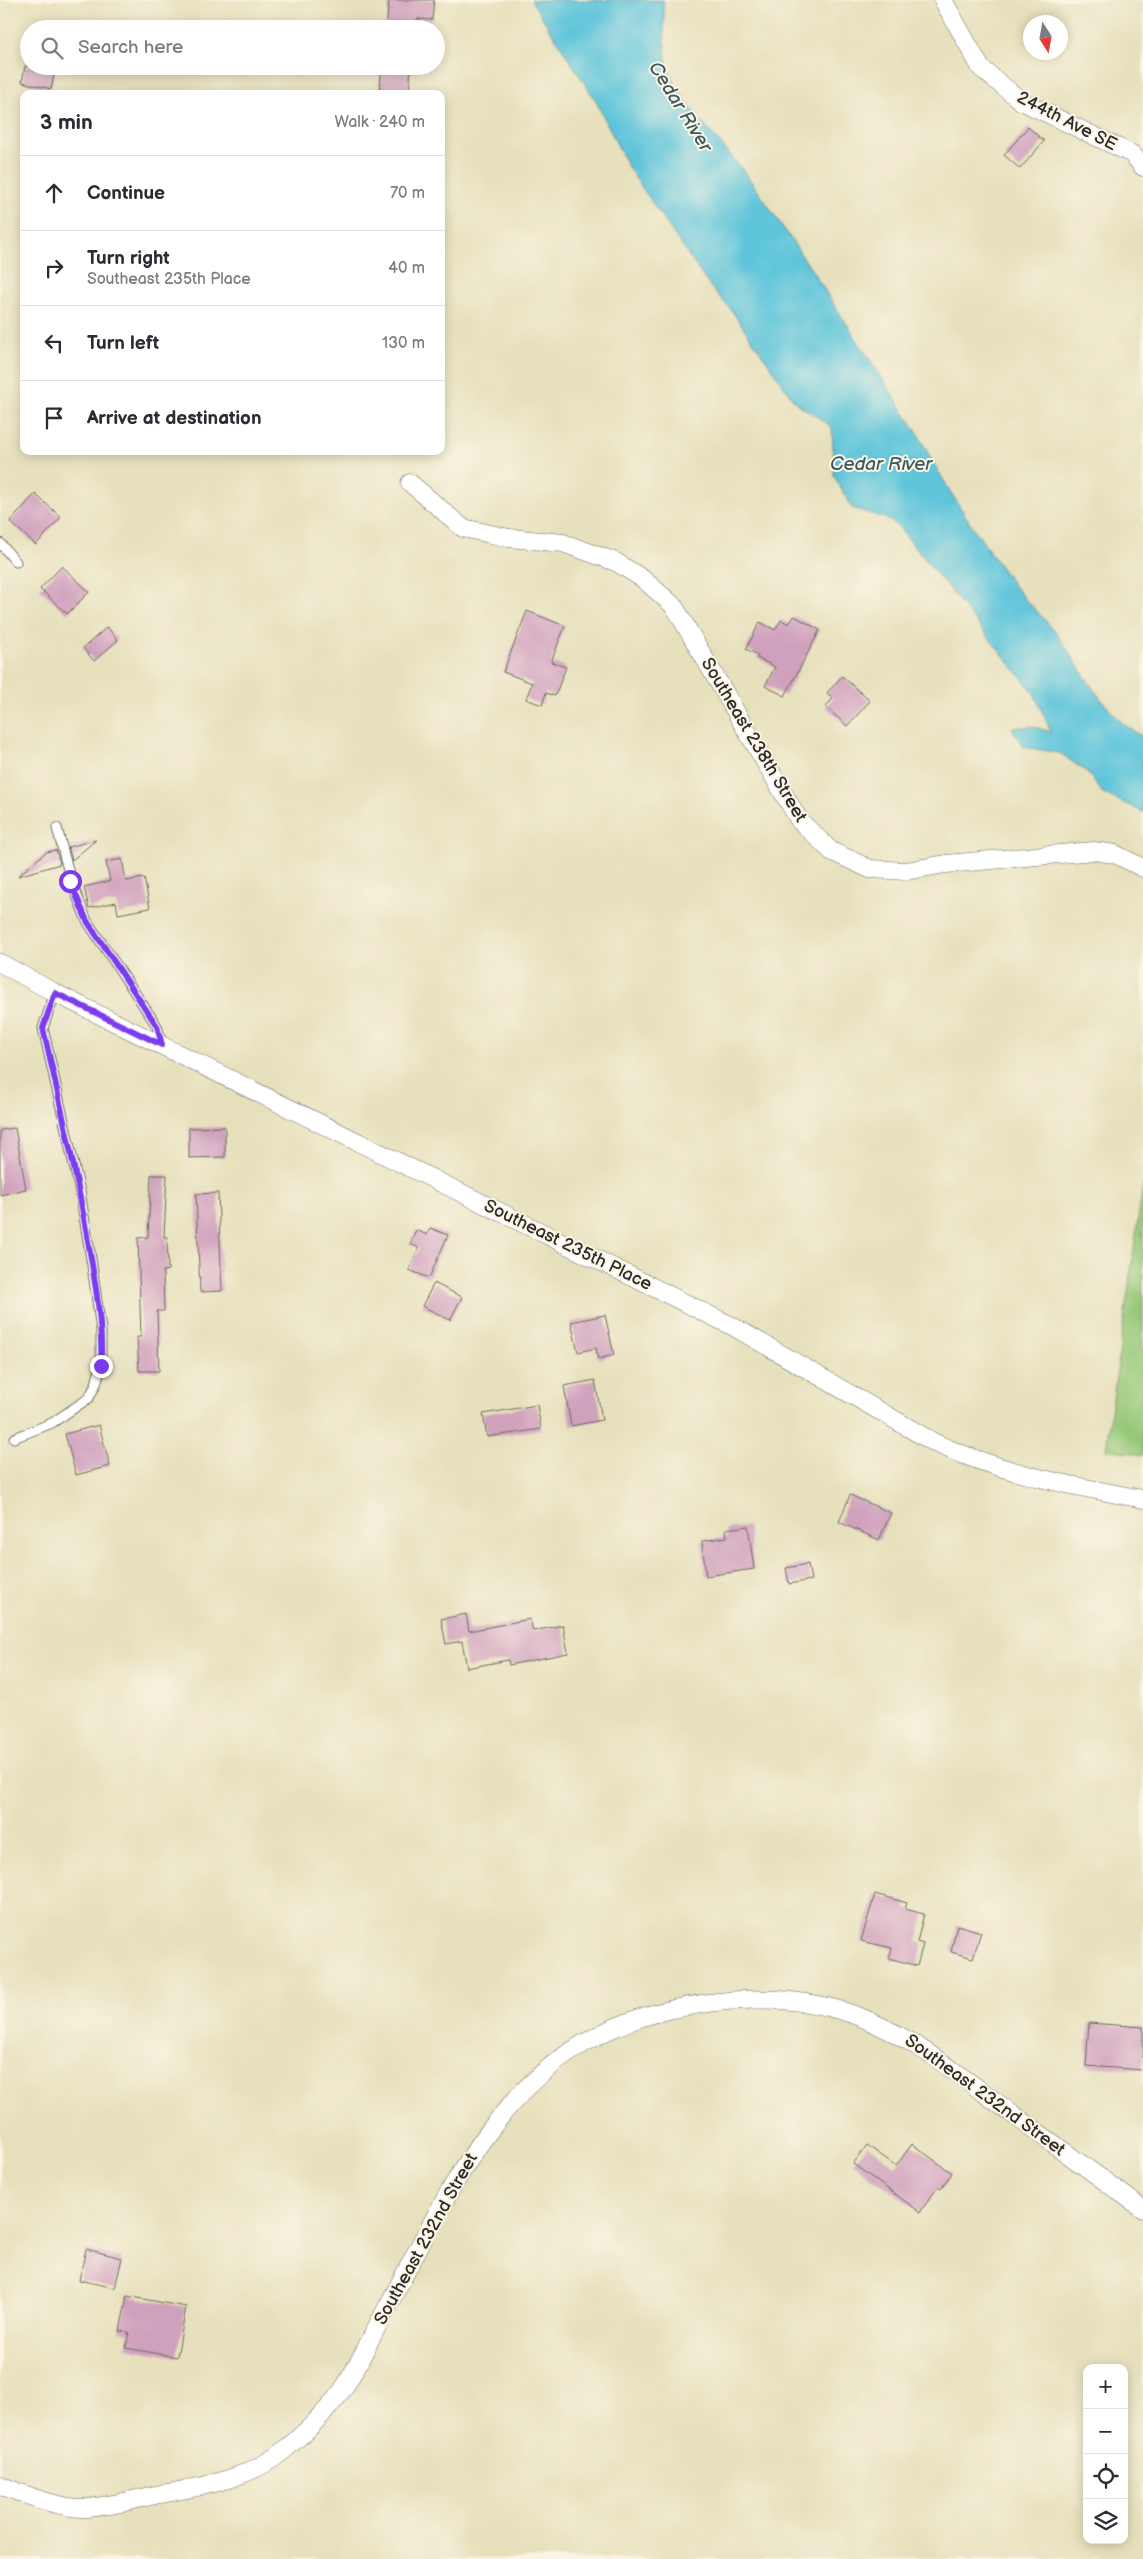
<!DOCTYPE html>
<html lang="en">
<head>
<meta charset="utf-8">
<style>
	body { margin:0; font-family:"Balsamiq Sans",sans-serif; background:#f7f7f7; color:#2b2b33 }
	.controls { position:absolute; right:15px; bottom:15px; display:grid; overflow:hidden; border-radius:10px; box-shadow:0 2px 12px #0003 }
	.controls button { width:45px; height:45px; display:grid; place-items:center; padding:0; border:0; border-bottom:1px solid #e1e1e2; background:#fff; color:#2b2b33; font:25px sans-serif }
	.compass { position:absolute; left:1023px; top:15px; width:45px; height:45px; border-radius:50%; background:#fff; box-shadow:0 2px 12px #0003; rotate:169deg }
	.stop { position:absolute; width:15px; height:15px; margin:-11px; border:4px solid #7c3aed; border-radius:50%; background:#fff }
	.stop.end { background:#7c3aed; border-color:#fff; box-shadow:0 1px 5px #0008 }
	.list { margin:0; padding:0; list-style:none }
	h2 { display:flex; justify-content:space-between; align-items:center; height:65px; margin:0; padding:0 20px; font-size:21px }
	h2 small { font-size:16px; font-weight:400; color:#7c7c81 }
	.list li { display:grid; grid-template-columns:32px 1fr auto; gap:15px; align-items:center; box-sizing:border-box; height:75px; padding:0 20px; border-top:1px solid #e1e1e2 }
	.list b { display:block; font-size:19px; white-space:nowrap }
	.list p { margin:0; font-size:16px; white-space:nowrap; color:#7c7c81 }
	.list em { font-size:16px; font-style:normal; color:#7c7c81 }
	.icon { flex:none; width:28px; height:28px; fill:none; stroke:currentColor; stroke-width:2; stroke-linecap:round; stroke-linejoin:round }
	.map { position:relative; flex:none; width:1143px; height:2559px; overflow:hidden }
	.search { position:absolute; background:#fff; box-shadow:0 2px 12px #0003; left:20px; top:20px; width:425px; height:55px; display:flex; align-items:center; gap:12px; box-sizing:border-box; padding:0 18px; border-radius:28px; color:#7c7c81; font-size:19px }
	.panel { position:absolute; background:#fff; box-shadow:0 2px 12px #0003; left:20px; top:90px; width:425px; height:365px; border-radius:10px }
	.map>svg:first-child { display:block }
	.green { fill:#96c878; stroke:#607a52 }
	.water { fill:#5ec5da; stroke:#447882 }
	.building { fill:#d0a1bd }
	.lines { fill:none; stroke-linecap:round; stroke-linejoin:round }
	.service-casing { stroke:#6c6a5e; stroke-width:11 }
	.minor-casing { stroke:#6c6a5e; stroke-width:19 }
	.service { stroke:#fff; stroke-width:9 }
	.minor { stroke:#fff; stroke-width:18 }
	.route { stroke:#7c3aed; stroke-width:6 }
	.labels { text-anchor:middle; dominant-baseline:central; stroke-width:4; stroke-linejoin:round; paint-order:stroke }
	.street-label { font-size:18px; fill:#2b2b2b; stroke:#fcf5e5 }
	.water-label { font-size:19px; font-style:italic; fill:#3a5960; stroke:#fcf5e5 }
</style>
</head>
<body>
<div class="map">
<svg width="1143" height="2559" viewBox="0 0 1143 2559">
	<rect width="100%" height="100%" fill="#fcf5e5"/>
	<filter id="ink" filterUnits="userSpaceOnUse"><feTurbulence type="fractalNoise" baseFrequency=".02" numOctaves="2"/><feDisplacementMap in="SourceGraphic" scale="10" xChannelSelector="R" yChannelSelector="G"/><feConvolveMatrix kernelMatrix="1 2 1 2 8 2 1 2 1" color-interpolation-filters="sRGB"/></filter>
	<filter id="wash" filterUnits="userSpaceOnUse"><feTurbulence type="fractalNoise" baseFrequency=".0096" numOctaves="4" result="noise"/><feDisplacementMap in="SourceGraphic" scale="20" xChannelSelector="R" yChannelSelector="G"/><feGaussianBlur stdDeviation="1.12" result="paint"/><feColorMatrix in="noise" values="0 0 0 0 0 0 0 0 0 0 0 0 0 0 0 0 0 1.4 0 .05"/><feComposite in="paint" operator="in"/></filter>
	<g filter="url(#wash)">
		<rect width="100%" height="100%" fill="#e6e0bc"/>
		<path class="green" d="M 1143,1184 L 1143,1455 L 1106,1449 Z"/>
		<path class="water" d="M 531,0 L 663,0 C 666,27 661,52 672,78 C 690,115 724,144 748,177 C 807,260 861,347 917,432 C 944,486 979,538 1015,587 C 1027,603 1043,616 1055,632 C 1079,664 1106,720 1143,736 L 1143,812 L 1103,793 L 1087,772 L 1060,753 L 1024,747 L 1012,728 L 1032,726 L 1051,732 L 1034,693 L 897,525 L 885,518 L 852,508 L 834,476 L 832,427 L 795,402 L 732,311 L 708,284 L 628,167 L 596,101 Z"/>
		<g id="blocks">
			<path class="building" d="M 389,0 L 434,0 L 432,20 L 417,19 L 416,29 L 386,29 Z
				M 25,66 L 56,66 L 51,89 L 22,82 Z
				M 382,66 L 411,66 L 409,94 L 379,94 Z
				M 1028,127 L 1044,141 L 1020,169 L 1004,155 Z
				M 35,494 L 61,517 L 36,545 L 10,522 Z
				M 62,566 L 89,592 L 67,614 L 40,589 Z
				M 527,611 L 565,626 L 551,662 L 566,667 L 555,696 L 546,693 L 542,705 L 526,699 L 532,683 L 503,672 Z
				M 794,616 L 820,630 L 785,696 L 765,686 L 775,667 L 757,658 L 758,655 L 746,649 L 760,622 L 775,630 L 781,620 L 789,624 Z
				M 107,627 L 118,640 L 94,661 L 83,648 Z
				M 842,676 L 870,701 L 847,726 L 826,707 L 833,698 L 827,693 Z
				M 96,840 L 72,860 L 68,847 Z
				M 56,850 L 60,864 L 18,876 L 46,852 Z
				M 122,859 L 126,881 L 144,878 L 150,908 L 118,914 L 116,902 L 89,908 L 84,887 L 110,881 L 106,862 Z
				M 225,1127 L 225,1157 L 189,1158 L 189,1128 Z
				M 15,1128 L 26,1189 L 0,1195 L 0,1130 Z
				M 151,1175 L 167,1175 L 164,1237 L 167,1237 L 168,1270 L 163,1271 L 164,1311 L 157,1311 L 159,1371 L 139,1371 L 137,1337 L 141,1337 L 138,1238 L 148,1237 Z
				M 218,1193 L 222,1291 L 200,1292 L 196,1194 Z
				M 430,1228 L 448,1235 L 429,1278 L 409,1270 L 419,1248 L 410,1244 L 416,1230 L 427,1235 Z
				M 434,1283 L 462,1297 L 450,1320 L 422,1306 Z
				M 605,1315 L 614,1355 L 598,1359 L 596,1348 L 578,1352 L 571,1322 Z
				M 595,1380 L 602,1420 L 571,1426 L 564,1386 Z
				M 537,1405 L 541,1429 L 487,1437 L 483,1414 Z
				M 99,1425 L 110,1466 L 76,1475 L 65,1434 Z
				M 850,1495 L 891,1513 L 879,1540 L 839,1522 Z
				M 748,1526 L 754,1569 L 706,1576 L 702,1541 L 727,1537 L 726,1529 Z
				M 808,1564 L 811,1580 L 789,1584 L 786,1568 Z
				M 466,1614 L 469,1631 L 530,1619 L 533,1631 L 563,1625 L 568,1653 L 509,1665 L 508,1660 L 467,1668 L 462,1641 L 446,1644 L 441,1619 Z
				M 875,1894 L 907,1903 L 905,1909 L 924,1914 L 917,1942 L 923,1944 L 917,1966 L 889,1958 L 892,1948 L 861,1941 Z
				M 957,1925 L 981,1932 L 973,1958 L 951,1952 Z
				M 1089,2023 L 1143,2027 L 1143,2070 L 1086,2066 Z
				M 912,2144 L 952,2173 L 941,2189 L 938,2187 L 920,2212 L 853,2164 L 867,2145 L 896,2166 Z
				M 86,2249 L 122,2258 L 115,2288 L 79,2280 Z
				M 127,2296 L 186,2307 L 177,2357 L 126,2348 L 129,2332 L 120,2331 Z"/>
		</g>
	</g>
	<g filter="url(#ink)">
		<use href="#blocks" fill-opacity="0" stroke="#6c6a5e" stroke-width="1"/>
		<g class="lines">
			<g class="service-casing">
				<path id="service" d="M 0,543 L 16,562
					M 57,828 L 71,881 L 87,921 L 157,1026 L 162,1045
					M 14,1438 L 52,1423 L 89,1398 L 96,1384 L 101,1366 L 101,1330 L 92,1265 L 80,1192 L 43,1028 L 55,993"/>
			</g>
			<g class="minor-casing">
				<path id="minor" d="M 943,0 L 981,68 L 1021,101 L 1132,154 L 1143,167
					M 410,483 L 463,528 L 509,538 L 563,543 L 616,562 L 643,579 L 674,606 L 799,820 L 831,851 L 870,869 L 906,871 L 946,864 L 1094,851 L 1115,854 L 1143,868
					M 0,963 L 55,993 L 734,1327 L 935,1443 C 1001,1473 1072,1486 1143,1499
					M 0,2485 C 20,2493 62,2509 83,2508 C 106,2508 138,2498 161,2494 C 201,2487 251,2478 283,2451 C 306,2432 331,2408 347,2383 C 362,2358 374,2331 388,2306 C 458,2174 515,2040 678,2008 C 734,1997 794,1995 849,2013 C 907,2033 954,2071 1003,2107 C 1050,2141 1096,2175 1143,2209"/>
			</g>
			<use href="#service" class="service"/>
			<use href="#minor" class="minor"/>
		</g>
	</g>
	<g class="lines" filter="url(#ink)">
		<path class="route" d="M 70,881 L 87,921 L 157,1026 L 162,1045 L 55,993 L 43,1028 C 59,1099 76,1169 88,1241 C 95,1282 103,1324 101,1366"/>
	</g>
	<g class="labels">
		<g class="street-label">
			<text transform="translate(1067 121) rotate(27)">244th Ave SE</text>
			<text transform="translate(754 740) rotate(59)">Southeast 238th Street</text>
			<text transform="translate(568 1245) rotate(26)">Southeast 235th Place</text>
			<text transform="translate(985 2095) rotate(36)">Southeast 232nd Street</text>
			<text transform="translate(426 2239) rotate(-61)">Southeast 232nd Street</text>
		</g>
		<g class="water-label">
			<text transform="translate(680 107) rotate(58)">Cedar River</text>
			<text x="881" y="464">Cedar River</text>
		</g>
	</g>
</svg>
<div class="controls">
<button>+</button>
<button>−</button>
<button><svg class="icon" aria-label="locate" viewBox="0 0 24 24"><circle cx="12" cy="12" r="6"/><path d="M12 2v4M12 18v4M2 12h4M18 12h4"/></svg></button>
<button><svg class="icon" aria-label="layers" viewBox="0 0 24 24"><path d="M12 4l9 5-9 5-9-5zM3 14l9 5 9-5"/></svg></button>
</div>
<svg class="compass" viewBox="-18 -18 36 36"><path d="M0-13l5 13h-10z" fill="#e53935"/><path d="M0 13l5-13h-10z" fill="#7c7c81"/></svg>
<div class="stop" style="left:70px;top:881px"></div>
<div class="stop end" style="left:101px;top:1366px"></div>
<div class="search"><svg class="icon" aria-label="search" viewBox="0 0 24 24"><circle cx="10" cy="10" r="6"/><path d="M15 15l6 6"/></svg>Search here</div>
<section class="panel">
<h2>3 min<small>Walk · 240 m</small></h2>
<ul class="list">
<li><svg class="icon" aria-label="ahead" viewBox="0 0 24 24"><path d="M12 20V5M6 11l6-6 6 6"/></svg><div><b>Continue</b></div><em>70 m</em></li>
<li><svg class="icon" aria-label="right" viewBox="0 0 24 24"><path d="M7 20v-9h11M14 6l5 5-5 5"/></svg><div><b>Turn right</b><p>Southeast 235th Place</p></div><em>40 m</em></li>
<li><svg class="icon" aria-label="left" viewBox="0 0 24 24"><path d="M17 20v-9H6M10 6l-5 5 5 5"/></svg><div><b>Turn left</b></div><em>130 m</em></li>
<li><svg class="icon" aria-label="arrive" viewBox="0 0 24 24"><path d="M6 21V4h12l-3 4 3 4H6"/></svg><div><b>Arrive at destination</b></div></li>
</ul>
</section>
</div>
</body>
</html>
